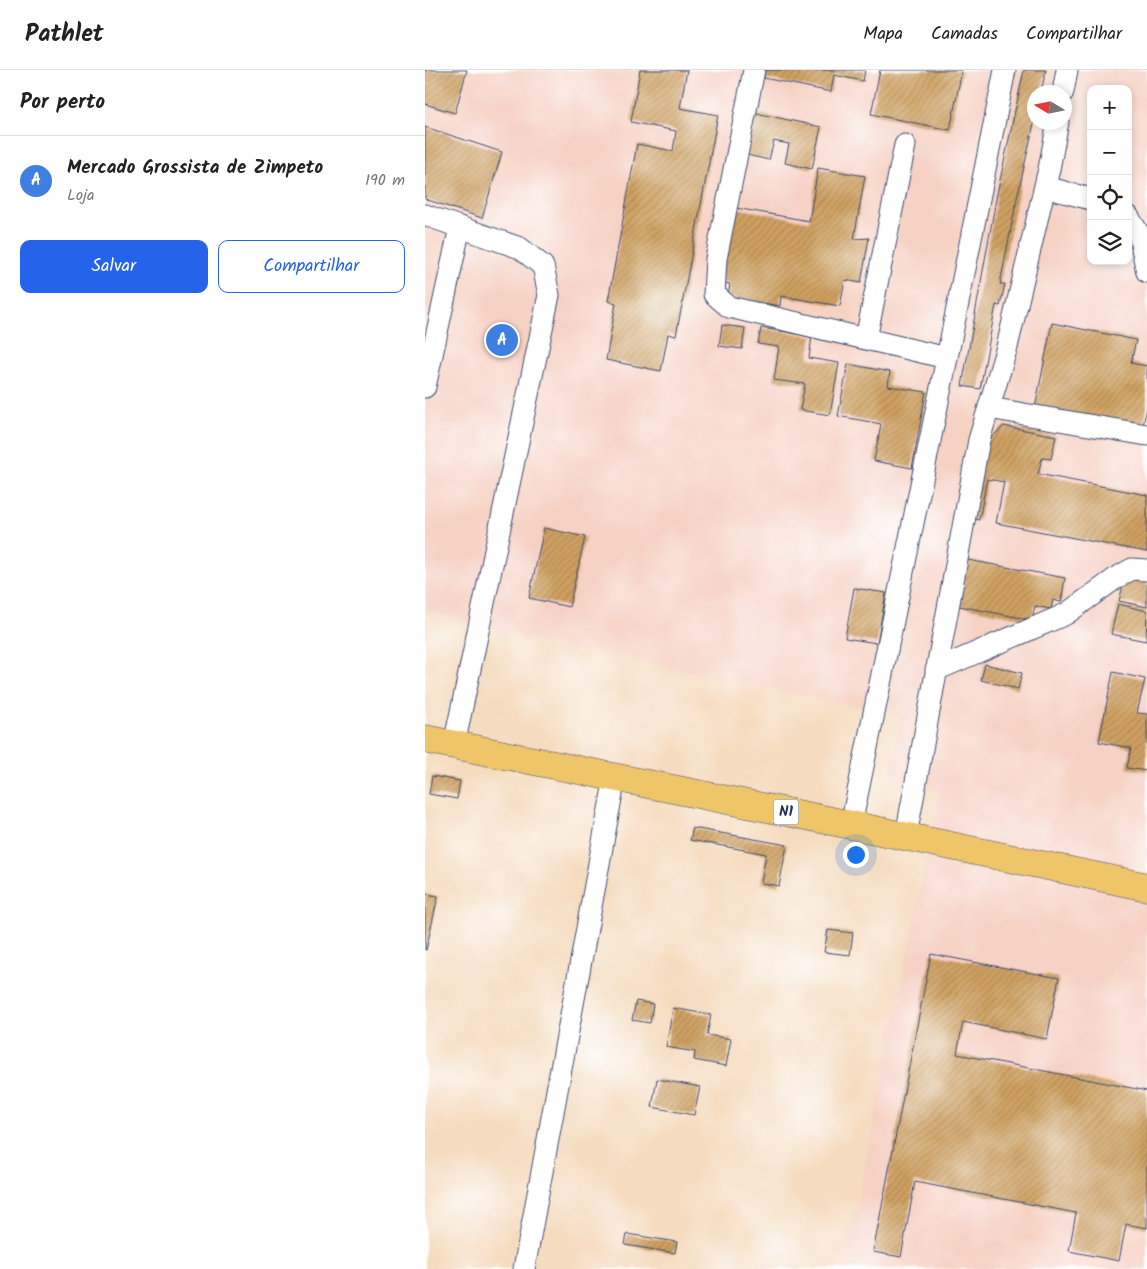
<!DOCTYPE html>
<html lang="pt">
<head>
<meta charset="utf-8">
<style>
	body { margin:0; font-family:Kalam,sans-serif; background:#f6f6f6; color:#222 }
	.controls { position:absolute; right:15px; top:15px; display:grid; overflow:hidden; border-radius:10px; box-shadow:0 2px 8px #0003 }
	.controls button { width:45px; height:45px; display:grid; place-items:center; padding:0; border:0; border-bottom:1px solid #e0e0e0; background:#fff; color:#222; font:25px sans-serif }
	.compass { position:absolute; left:602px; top:15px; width:45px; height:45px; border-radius:50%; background:#fff; box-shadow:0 2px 8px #0003; rotate:280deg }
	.you { position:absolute; left:430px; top:784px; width:18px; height:18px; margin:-12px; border:4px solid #fff; border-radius:50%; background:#1a73e8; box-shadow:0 0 0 8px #1a73e833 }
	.badge { display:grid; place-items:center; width:32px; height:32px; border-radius:50%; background:#2563eb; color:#fff; font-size:16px; font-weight:700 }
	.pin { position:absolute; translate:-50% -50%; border:2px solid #fff; box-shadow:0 1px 5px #0006 }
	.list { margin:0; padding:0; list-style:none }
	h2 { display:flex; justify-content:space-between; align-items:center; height:65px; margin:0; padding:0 20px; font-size:21px }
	h2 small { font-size:16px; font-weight:400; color:#767676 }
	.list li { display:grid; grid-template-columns:32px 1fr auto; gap:15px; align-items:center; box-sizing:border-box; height:90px; padding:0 20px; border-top:1px solid #e0e0e0 }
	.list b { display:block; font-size:19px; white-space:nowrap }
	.list p { margin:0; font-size:16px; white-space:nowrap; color:#767676 }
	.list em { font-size:16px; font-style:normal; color:#767676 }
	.actions { display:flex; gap:10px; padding:15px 20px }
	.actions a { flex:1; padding:11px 0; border:1px solid #2563eb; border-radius:10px; text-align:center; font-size:18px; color:#2563eb }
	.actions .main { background:#2563eb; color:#fff }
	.icon { flex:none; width:28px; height:28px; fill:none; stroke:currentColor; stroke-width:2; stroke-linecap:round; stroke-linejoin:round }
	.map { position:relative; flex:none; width:722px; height:1199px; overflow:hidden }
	header { display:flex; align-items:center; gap:30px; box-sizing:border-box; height:70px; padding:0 25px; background:#fff; border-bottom:1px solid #e0e0e0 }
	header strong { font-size:24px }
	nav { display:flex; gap:28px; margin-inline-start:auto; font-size:18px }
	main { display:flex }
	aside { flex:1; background:#fff }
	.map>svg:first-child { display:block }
	.built { fill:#f6d2c5; fill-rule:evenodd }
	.building { fill:url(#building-hatch) }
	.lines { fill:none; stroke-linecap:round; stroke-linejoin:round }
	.minor-casing { stroke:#3c496d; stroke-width:23 }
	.highway-casing { stroke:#3c496d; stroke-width:29 }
	.minor { stroke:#fff; stroke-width:21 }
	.highway { stroke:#eec569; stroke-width:28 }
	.labels { text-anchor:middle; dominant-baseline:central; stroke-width:4.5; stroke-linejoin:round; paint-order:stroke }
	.shield { fill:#fff; stroke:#5f6d8e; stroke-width:1 }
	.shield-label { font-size:15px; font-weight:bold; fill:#1b2f5e }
</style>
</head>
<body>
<header>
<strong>Pathlet</strong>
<nav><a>Mapa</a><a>Camadas</a><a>Compartilhar</a></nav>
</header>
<main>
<aside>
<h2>Por perto<small></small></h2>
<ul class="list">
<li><span class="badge" style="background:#3f7fe0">A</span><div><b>Mercado Grossista de Zimpeto</b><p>Loja</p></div><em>190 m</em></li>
</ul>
<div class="actions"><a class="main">Salvar</a><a>Compartilhar</a></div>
</aside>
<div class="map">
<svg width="722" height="1199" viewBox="0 0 722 1199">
	<defs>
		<pattern id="building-hatch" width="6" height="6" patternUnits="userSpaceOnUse" patternTransform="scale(1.25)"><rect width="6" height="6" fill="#d0a161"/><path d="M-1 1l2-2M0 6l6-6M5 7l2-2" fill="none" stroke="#a88453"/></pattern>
	</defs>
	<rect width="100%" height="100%" fill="#fff"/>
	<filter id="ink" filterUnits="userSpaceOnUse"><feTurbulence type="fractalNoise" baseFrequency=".02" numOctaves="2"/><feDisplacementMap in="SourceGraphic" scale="10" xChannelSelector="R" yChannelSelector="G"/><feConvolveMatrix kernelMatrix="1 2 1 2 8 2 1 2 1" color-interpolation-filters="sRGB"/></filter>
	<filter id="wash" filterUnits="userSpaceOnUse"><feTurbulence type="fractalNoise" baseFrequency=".0096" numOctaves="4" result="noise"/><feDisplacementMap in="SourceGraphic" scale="20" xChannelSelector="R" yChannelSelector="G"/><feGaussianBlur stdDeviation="1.12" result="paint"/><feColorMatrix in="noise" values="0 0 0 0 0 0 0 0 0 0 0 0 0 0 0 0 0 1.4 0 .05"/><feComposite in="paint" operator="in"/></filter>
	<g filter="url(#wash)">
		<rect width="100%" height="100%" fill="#f5dbbf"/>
		<path class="built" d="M 0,0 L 722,0 L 722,1199 L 419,1199 L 515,722 L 465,707 L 476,646 L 94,567 L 0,539 ZM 666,19 L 703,19 L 703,191 L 666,191 ZM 610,22 L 640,22 L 640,52 L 610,52 Z"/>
		<g id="blocks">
			<path class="building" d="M 0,0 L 42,0 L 30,43 L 0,34 Z
				M 215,0 L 262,0 L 255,38 L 293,45 L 251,266 L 243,264 L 236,301 L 181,290 L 191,233 L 183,231 L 212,74 L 248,81 L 251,61 L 206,52 Z
				M 340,0 L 440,0 L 438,11 L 409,5 L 406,22 L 339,8 Z
				M 455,0 L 537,0 L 525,60 L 446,44 Z
				M 599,0 L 621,0 L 616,22 L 610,22 L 610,49 L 592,128 L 575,214 L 580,214 L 575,236 L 571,235 L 555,319 L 537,316 L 572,124 Z
				M 331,43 L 396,57 L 387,99 L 360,93 L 364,74 L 349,71 L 344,90 L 322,85 Z
				M 0,57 L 77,82 L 57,148 L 0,129 Z
				M 393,98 L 440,106 L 429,169 L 444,168 L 436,213 L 420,210 L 415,236 L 356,226 L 355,236 L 303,227 L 305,214 L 291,212 L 305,137 L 384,151 Z
				M 627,253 L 711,270 L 706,293 L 722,296 L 722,338 L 717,360 L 610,338 Z
				M 297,255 L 320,258 L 317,279 L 294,276 Z
				M 336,258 L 387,266 L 384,288 L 414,293 L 405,345 L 375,340 L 380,314 L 349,310 L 354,277 L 333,274 Z
				M 423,294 L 465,302 L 463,316 L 501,322 L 487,398 L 449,391 L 456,354 L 413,346 Z
				M 579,356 L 631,366 L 626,389 L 617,388 L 613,404 L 722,425 L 722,482 L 571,453 L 579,412 L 562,409 L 554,450 L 542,447 L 557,376 Z
				M 119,458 L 160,467 L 144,537 L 104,528 Z
				M 543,490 L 640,508 L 636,532 L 628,530 L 626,539 L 610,536 L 607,550 L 534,536 Z
				M 701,504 L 722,509 L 722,537 L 694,531 Z
				M 429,518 L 461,523 L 452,573 L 420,568 Z
				M 693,534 L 722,541 L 721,571 L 686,564 Z
				M 560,594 L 597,603 L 593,619 L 556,610 Z
				M 688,602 L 720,609 L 712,643 L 722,644 L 722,701 L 702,698 L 706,678 L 674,672 Z
				M 7,706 L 35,711 L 32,729 L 4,724 Z
				M 268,758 L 362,775 L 354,816 L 336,813 L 341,784 L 265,770 Z
				M 0,824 L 13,826 L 1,880 L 0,880 Z
				M 403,860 L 428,863 L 425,885 L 399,882 Z
				M 506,884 L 634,908 L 622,969 L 538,952 L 532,984 L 722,1021 L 722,1158 L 701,1154 L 694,1191 L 644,1181 L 651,1143 L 490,1112 L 476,1187 L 448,1182 Z
				M 211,931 L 228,934 L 225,953 L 207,950 Z
				M 248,938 L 286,945 L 282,965 L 306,969 L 301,996 L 269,990 L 270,982 L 241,977 Z
				M 232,1009 L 275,1017 L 269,1045 L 227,1037 Z
				M 202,1164 L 252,1172 L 250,1183 L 200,1175 Z"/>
		</g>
	</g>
	<g filter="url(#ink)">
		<use href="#blocks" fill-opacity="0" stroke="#3c496d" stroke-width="1"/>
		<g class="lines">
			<g class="minor-casing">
				<path id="minor" d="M 329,0 L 291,189 L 289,224 L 304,237 L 522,288
					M 638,22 L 642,0
					M 620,117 L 666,129
					M 0,145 L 95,178 L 118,196 L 124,225 L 29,675
					M 703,146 L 714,164 L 722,202
					M 441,269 L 480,75
					M 0,317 L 35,157
					M 564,338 L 722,365
					M 511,600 L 641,544 L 691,508 L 707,499 L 722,500
					M 426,755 L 522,288 L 580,0
					M 481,766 L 554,370 L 582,277 L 624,99 L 633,52
					M 99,1199 L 190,707"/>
			</g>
			<g class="highway-casing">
				<path id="highway" d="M 0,669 L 426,755 L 722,817"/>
			</g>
			<use href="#minor" class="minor"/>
			<use href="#highway" class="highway"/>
		</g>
	</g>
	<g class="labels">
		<rect class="shield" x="348.5" y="729.5" width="25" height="25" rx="4"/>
		<g class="shield-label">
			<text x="361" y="742">N1</text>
		</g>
	</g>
</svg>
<div class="controls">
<button>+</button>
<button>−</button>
<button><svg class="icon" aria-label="locate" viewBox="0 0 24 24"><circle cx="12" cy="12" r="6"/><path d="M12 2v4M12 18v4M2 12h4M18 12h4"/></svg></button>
<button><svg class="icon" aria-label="layers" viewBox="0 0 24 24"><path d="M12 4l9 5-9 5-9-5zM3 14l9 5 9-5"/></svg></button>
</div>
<svg class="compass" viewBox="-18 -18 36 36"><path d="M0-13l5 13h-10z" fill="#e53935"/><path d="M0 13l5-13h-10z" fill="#767676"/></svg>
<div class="you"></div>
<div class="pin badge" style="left:77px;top:270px;background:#3f7fe0">A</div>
</div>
</main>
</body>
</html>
